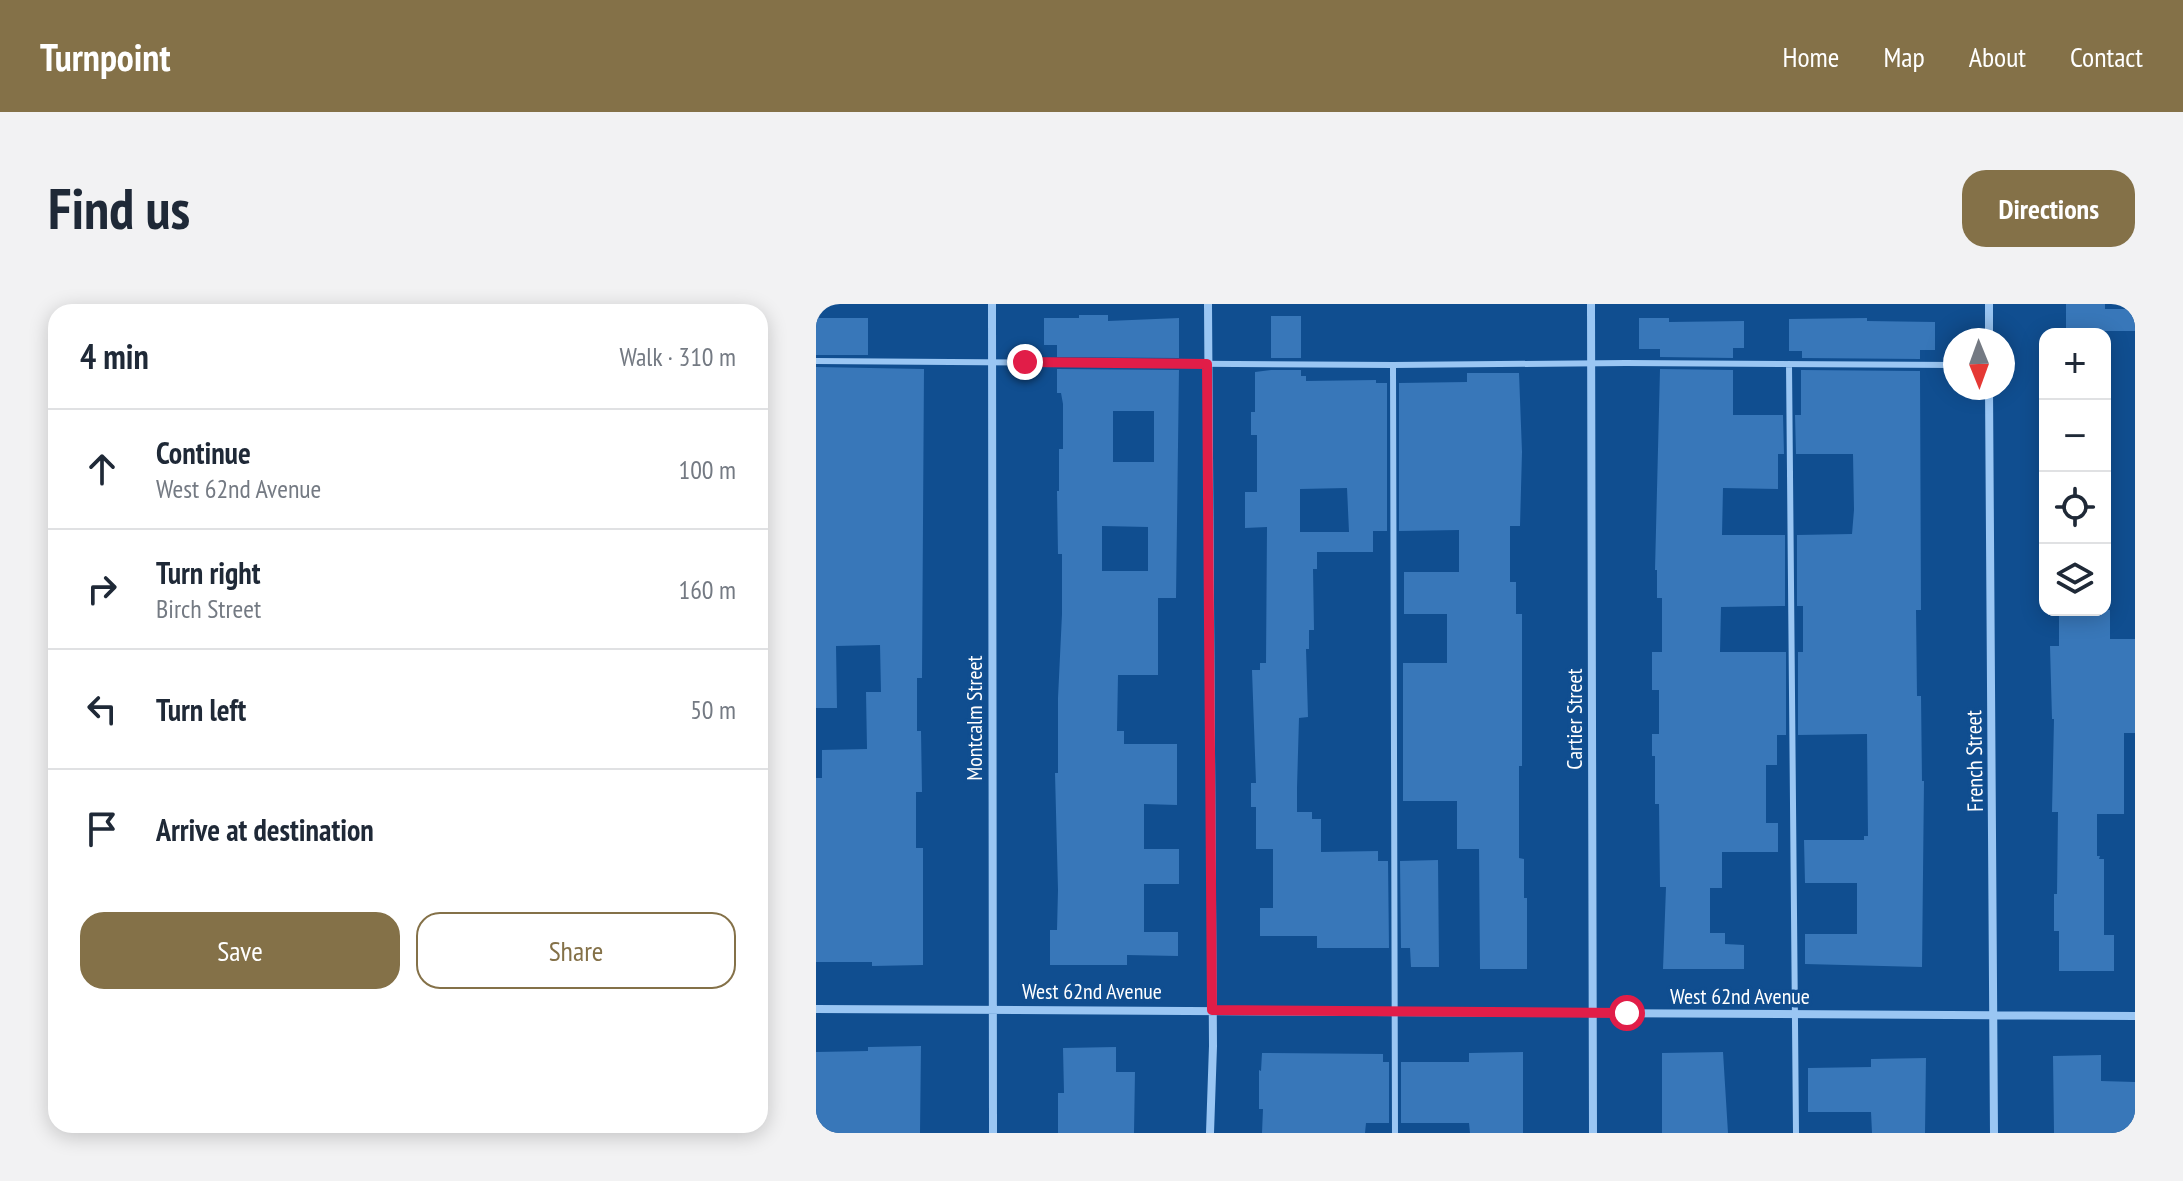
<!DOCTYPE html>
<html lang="en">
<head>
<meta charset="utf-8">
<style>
	body { margin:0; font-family:"PT Sans Narrow",sans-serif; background:#f2f2f3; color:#1f2937 }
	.controls { position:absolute; right:24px; top:24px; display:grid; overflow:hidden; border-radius:16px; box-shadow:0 4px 20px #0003 }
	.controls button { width:72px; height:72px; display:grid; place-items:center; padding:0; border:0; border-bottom:2px solid #e0e1e3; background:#fff; color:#1f2937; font:40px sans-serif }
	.compass { position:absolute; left:1127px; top:24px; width:72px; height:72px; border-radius:50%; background:#fff; box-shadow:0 4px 20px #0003; rotate:179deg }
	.stop { position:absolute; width:24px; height:24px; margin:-18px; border:6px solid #e11d48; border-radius:50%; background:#fff }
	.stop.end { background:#e11d48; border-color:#fff; box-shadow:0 2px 8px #0008 }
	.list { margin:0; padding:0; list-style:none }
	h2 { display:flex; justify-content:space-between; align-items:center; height:104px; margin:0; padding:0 32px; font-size:34px }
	h2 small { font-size:26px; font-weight:400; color:#747a83 }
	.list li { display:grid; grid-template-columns:52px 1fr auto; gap:24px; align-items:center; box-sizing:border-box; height:120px; padding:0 32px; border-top:2px solid #e0e1e3 }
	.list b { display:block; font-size:30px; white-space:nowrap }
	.list p { margin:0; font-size:26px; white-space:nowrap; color:#747a83 }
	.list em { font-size:26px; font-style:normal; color:#747a83 }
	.actions { display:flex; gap:16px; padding:24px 32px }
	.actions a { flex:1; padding:18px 0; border:2px solid #847148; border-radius:24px; text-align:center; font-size:28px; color:#847148 }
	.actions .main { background:#847148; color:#fff }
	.icon { flex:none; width:44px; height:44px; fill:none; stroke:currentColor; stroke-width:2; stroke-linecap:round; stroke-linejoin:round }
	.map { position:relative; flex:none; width:1319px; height:829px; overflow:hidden; border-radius:24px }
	header { display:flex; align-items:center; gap:48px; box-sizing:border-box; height:112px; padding:0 40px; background:#847148; color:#fff }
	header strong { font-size:38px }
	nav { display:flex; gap:44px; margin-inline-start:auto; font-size:28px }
	.intro { display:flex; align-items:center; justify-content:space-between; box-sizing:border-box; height:192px; padding:0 48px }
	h1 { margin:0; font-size:56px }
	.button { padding:20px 36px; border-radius:24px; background:#847148; color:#fff; font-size:28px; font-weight:700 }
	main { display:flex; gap:48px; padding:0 48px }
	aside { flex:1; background:#fff; border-radius:24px; box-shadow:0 4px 20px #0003 }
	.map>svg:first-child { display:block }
	.building { fill:#3877b9; fill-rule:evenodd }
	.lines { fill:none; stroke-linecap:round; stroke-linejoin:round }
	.lane { stroke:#9ac6f3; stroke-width:6 }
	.street { stroke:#9ac6f3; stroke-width:8 }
	.route { stroke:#e11d48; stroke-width:10 }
	.labels { text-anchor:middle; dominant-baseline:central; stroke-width:7; stroke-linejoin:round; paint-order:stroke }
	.street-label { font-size:22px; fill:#fff; stroke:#104e90 }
</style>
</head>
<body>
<header>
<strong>Turnpoint</strong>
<nav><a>Home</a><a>Map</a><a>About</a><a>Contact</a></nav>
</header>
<div class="intro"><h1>Find us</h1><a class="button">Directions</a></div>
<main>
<aside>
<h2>4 min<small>Walk · 310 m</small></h2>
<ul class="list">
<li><svg class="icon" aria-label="ahead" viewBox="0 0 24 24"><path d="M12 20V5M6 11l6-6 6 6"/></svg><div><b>Continue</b><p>West 62nd Avenue</p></div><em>100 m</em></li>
<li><svg class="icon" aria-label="right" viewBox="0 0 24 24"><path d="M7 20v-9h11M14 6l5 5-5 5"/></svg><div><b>Turn right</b><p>Birch Street</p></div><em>160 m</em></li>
<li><svg class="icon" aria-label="left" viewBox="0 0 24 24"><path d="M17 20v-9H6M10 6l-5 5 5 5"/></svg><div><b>Turn left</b></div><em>50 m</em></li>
<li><svg class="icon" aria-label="arrive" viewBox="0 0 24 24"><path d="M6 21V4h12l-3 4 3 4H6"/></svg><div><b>Arrive at destination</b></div></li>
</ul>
<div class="actions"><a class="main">Save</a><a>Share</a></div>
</aside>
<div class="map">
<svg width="1319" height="829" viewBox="0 0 1319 829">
	<rect width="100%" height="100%" fill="#104e90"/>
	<path class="building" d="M 1250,0 L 1289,0 L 1289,5 L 1319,5 L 1319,27 L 1250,27 Z
		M 263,11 L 292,11 L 292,17 L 363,14 L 363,54 L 241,53 L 241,41 L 228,41 L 228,14 L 263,14 Z
		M 455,12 L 485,12 L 485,54 L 455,54 Z
		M 0,14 L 52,14 L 52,51 L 0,51 Z
		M 823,14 L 853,14 L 853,18 L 928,17 L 928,44 L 917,44 L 917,54 L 844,53 L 844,45 L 823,45 Z
		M 1051,14 L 1051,17 L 1119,18 L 1119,46 L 1104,46 L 1104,55 L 986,54 L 986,47 L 973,47 L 973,15 Z
		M 0,63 L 108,65 L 106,374 L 101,374 L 101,427 L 105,427 L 106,488 L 100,488 L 100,544 L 107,544 L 107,661 L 56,662 L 56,658 L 0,658 L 0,474 L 6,474 L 6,446 L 51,445 L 50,388 L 65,388 L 64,341 L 20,342 L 21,404 L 0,404 Z
		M 241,65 L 363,66 L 360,294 L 342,294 L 342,371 L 302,371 L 301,427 L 308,427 L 308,440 L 361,440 L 361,501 L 328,500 L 328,545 L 363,545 L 363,580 L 328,580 L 328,628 L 362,628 L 362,652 L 311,651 L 311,661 L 234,661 L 234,626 L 241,626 L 242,586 L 239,469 L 242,469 L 242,394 L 246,310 L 246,250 L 242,250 L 241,187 L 243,187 L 243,145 L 247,145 L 247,100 L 245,89 L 241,89 ZM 297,107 L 338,107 L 338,158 L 297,158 ZM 286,222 L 332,223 L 332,267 L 286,267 Z
		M 844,65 L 917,66 L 917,111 L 967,111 L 968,150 L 962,150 L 962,185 L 907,184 L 906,231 L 969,231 L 969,302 L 905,303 L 904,348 L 970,348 L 970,431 L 961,431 L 961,461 L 950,461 L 950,519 L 962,519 L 962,548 L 906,548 L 906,584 L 894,584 L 894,629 L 909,629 L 909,640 L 928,641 L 928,665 L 847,665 L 850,583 L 844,583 L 843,500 L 839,500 L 839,452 L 836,452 L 836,430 L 843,430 L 843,386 L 836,386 L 836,348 L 846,348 L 846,294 L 841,294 L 841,266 L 839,266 Z
		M 455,66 L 485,66 L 485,72 L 490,72 L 490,77 L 560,76 L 560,79 L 571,79 L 571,227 L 557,227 L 557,248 L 501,248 L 501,265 L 497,265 L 498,326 L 493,326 L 493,345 L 490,345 L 492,413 L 483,414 L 481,484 L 481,508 L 496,508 L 496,515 L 505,515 L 505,548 L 562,547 L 562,557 L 572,557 L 573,644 L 501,644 L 501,632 L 444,632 L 444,604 L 457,604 L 457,545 L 440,545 L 440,503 L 435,503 L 435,479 L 440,479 L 436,366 L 444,366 L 444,359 L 450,359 L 451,223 L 429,224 L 429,188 L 441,188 L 441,131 L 435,131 L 435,108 L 439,108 L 439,68 ZM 531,184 L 533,228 L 484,228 L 484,185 Z
		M 985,66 L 1104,67 L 1105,306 L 1100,306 L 1101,392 L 1105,392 L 1106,477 L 1108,477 L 1106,663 L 989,660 L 989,630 L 1041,630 L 1041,579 L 989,579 L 988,536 L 1048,536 L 1048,532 L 1052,532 L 1051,430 L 982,431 L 982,348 L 987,348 L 987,302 L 981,302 L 981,231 L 1036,230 L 1038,206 L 1037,150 L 980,150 L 979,111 L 985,111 Z
		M 651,69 L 703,69 L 706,148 L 704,222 L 694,222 L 694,278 L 700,278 L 700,310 L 706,310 L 706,462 L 703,462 L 703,554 L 708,555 L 708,594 L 711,594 L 711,665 L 664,665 L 663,545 L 641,545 L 641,497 L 587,497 L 587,359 L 631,359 L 631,310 L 588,310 L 588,268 L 643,268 L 643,226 L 583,227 L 583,79 L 651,78 Z
		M 1243,306 L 1294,306 L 1294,335 L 1319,335 L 1319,429 L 1308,429 L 1308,510 L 1281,510 L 1281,552 L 1284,552 L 1283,555 L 1288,555 L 1288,631 L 1298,631 L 1298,667 L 1243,667 L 1243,627 L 1238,627 L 1238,590 L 1241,590 L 1242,508 L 1236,508 L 1238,415 L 1236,415 L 1234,342 L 1243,342 Z
		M 622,556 L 623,663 L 595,663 L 594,644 L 585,644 L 584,557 Z
		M 105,742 L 104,829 L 0,829 L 0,748 L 52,747 L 52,743 Z
		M 300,743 L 300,768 L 319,768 L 318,829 L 242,829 L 242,789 L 248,789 L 247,744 Z
		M 707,748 L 707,829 L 654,829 L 653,819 L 585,819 L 585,758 L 653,758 L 653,749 Z
		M 907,748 L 912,829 L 846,829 L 846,749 Z
		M 446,749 L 567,750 L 567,758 L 573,758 L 573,819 L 550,819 L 549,829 L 446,829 L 447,805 L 443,805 L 443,766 L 445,767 Z
		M 1285,751 L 1285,777 L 1319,778 L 1319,829 L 1238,829 L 1237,752 Z
		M 1110,754 L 1109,829 L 1056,829 L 1055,808 L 992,808 L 992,764 L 1055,763 L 1055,755 Z"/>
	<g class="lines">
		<path class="lane" d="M 0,57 L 577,61 L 810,59 L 1139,61
			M 973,60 L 980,829
			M 577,61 L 579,829"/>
		<path class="street" d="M 176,0 L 177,829
			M 392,0 L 397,742 L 394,829
			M 775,0 L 777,829
			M 1173,36 L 1173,0
			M 1173,84 L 1178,829
			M 0,705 L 1319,712"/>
	</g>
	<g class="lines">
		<path class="route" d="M 209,58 L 391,60 L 396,706 L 811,709"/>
	</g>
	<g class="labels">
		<g class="street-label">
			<text transform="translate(158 414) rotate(-90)">Montcalm Street</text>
			<text transform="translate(758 415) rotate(-90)">Cartier Street</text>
			<text transform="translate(1158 457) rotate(-91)">French Street</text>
			<text x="276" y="687">West 62nd Avenue</text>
			<text x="924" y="692">West 62nd Avenue</text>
		</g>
	</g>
</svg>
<div class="controls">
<button>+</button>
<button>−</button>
<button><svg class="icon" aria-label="locate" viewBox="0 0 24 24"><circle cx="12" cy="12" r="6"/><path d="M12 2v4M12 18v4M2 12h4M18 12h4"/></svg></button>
<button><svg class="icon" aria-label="layers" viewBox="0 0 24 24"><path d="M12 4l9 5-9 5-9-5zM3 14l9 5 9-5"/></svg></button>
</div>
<svg class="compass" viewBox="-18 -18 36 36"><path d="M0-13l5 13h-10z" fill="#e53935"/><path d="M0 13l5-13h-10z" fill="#747a83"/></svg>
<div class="stop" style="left:811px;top:709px"></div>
<div class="stop end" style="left:209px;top:58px"></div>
</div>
</main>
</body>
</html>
